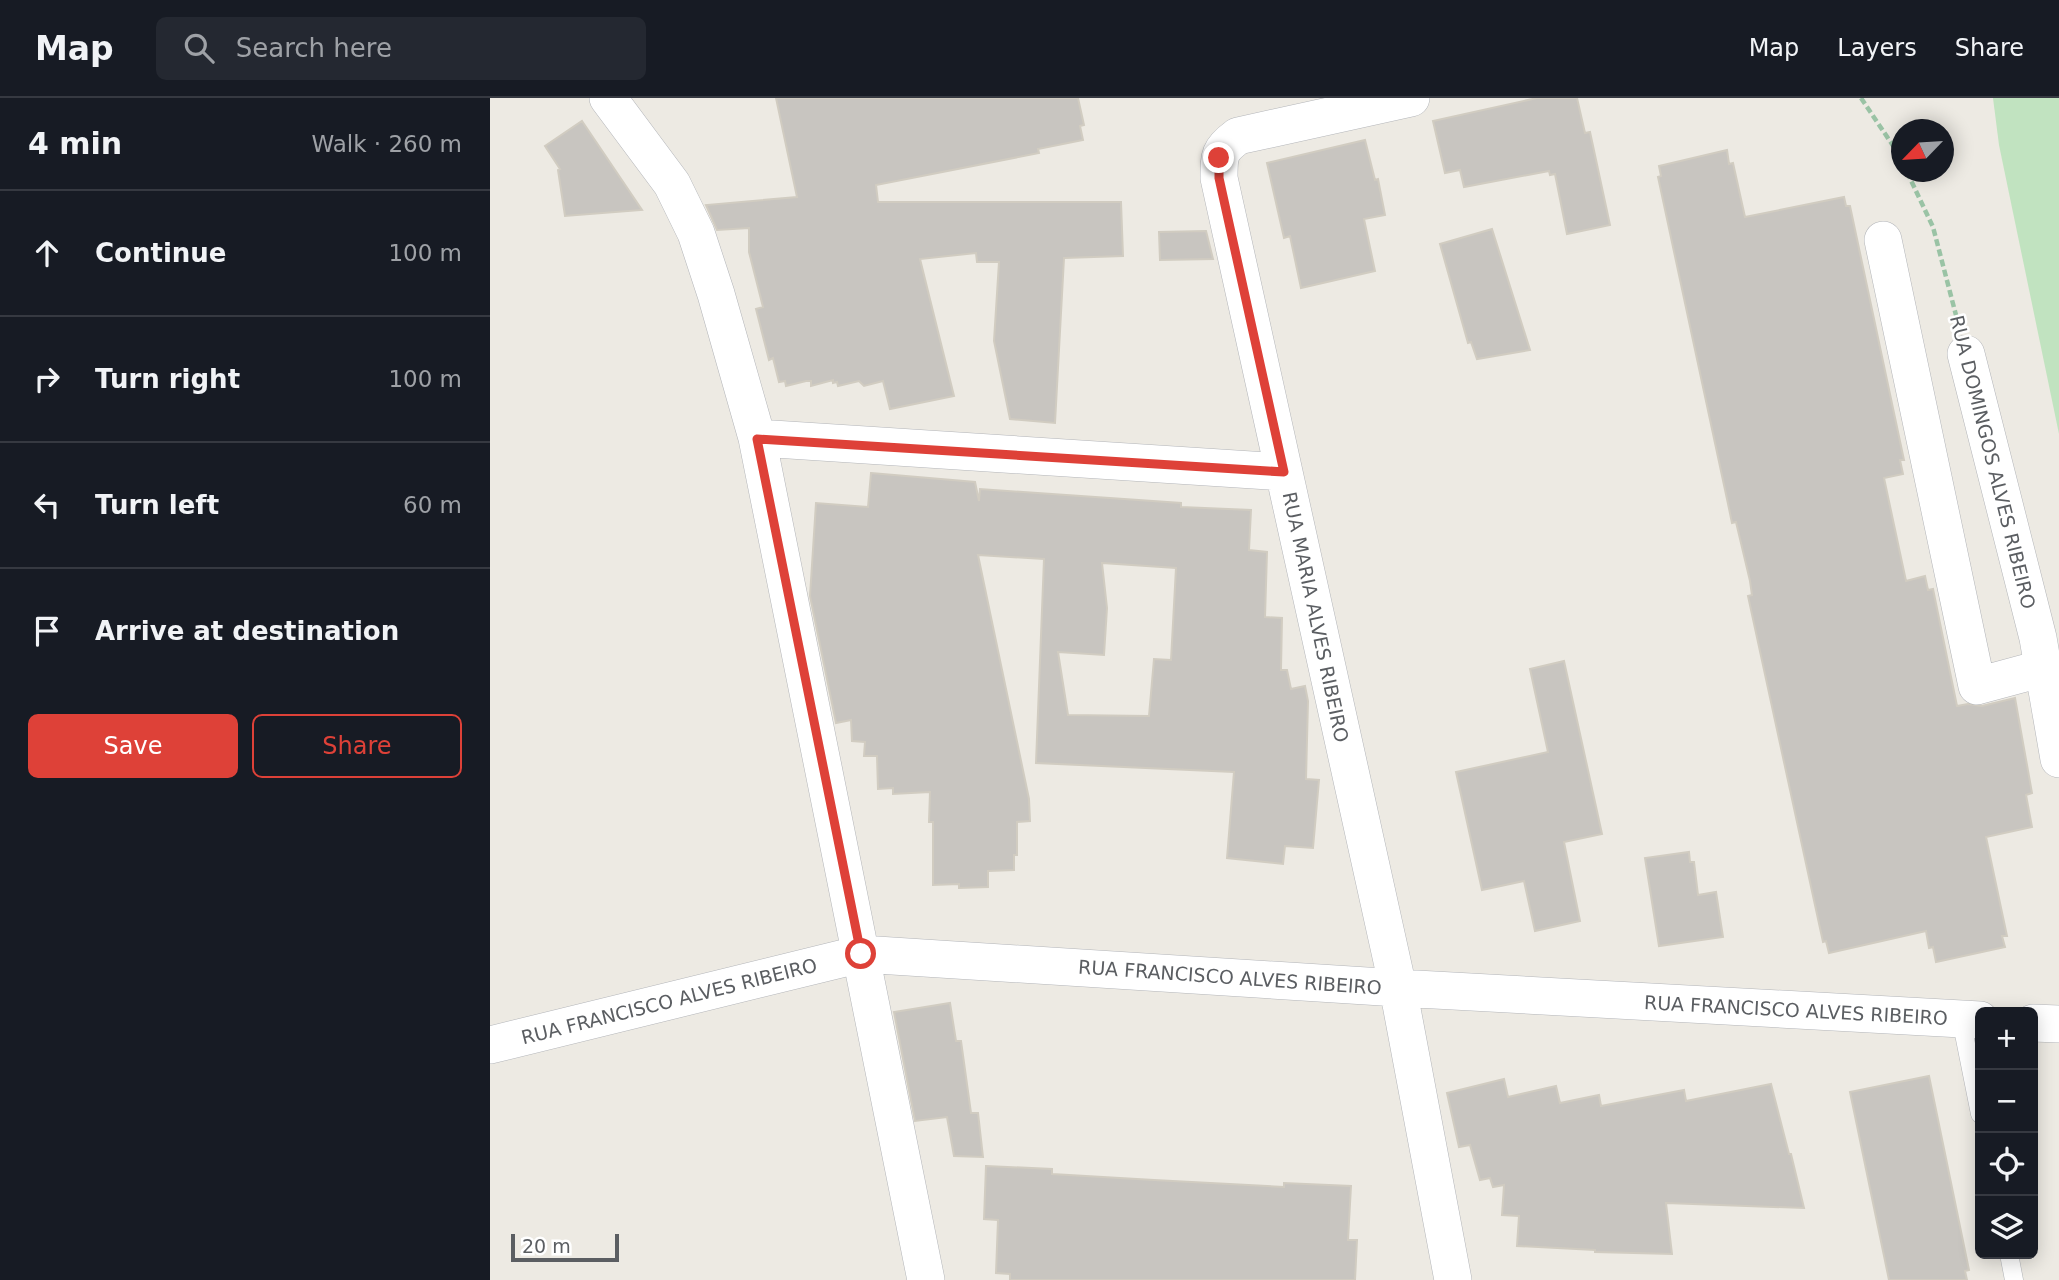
<!DOCTYPE html>
<html lang="en">
<head>
<meta charset="utf-8">
<style>
	body { margin:0; font-family:"DejaVu Sans",sans-serif; background:#242831; color:#f1f3f6 }
	.controls { position:absolute; right:21px; bottom:21px; display:grid; overflow:hidden; border-radius:10px; box-shadow:0 4px 18px #0003 }
	.controls button { width:63px; height:63px; display:grid; place-items:center; padding:0; border:0; border-bottom:2px solid #363941; background:#171b24; color:#f1f3f6; font:35px sans-serif }
	.compass { position:absolute; left:1401px; top:21px; width:63px; height:63px; border-radius:50%; background:#171b24; box-shadow:0 4px 18px #0003; rotate:245deg }
	.scale { position:absolute; left:21px; bottom:18px; width:108px; box-sizing:border-box; padding-left:7px; border:4px solid #5b5e62; border-top:0; font-size:19px; line-height:24px; white-space:nowrap; color:#5b5e62; -webkit-text-stroke:5px #fff; paint-order:stroke }
	.stop { position:absolute; width:21px; height:21px; margin:-16px; border:5px solid #de4138; border-radius:50%; background:#fff }
	.stop.end { background:#de4138; border-color:#fff; box-shadow:0 2px 7px #0008 }
	.list { margin:0; padding:0; list-style:none }
	h2 { display:flex; justify-content:space-between; align-items:center; height:91px; margin:0; padding:0 28px; font-size:30px }
	h2 small { font-size:23px; font-weight:400; color:#9ea1a6 }
	.list li { display:grid; grid-template-columns:46px 1fr auto; gap:21px; align-items:center; box-sizing:border-box; height:126px; padding:0 28px; border-top:2px solid #363941 }
	.list b { display:block; font-size:26px; white-space:nowrap }
	.list em { font-size:23px; font-style:normal; color:#9ea1a6 }
	.actions { display:flex; gap:14px; padding:21px 28px }
	.actions a { flex:1; padding:16px 0; border:2px solid #de4138; border-radius:10px; text-align:center; font-size:24px; color:#de4138 }
	.actions .main { background:#de4138; color:#fff }
	.icon { flex:none; width:38px; height:38px; fill:none; stroke:currentColor; stroke-width:2; stroke-linecap:round; stroke-linejoin:round }
	.map { position:relative; flex:none; width:1569px; height:1182px; overflow:hidden }
	header { display:flex; align-items:center; gap:42px; box-sizing:border-box; height:98px; padding:0 35px; background:#171b24; border-bottom:2px solid #363941 }
	header strong { font-size:33px }
	nav { display:flex; gap:38px; margin-inline-start:auto; font-size:24px }
	.search { width:490px; height:63px; background:#242831; display:flex; align-items:center; gap:18px; box-sizing:border-box; padding:0 24px; border-radius:10px; color:#9ea1a6; font-size:26px }
	main { display:flex }
	aside { flex:1; background:#171b24 }
	.map>svg:first-child { display:block }
	.green { fill:#c1e3c0 }
	.building { fill:#c8c5c0; stroke:#d1ccc1; stroke-width:2; fill-rule:evenodd }
	.lines { fill:none; stroke-linecap:round; stroke-linejoin:round }
	.service-casing { stroke:#b3b5b9; stroke-width:19 }
	.minor-casing { stroke:#b3b5b9; stroke-width:38 }
	.path { stroke:#9ac3a5; stroke-width:4.5; stroke-dasharray:7 3.5; stroke-linecap:butt }
	.service { stroke:#fff; stroke-width:18 }
	.minor { stroke:#fff; stroke-width:37 }
	.route { stroke:#de4138; stroke-width:9 }
	.labels { text-anchor:middle; dominant-baseline:central; stroke-width:5; stroke-linejoin:round; paint-order:stroke }
	.street-label { font-size:19px; fill:#5b5e62; stroke:#fff }
</style>
</head>
<body>
<header>
<strong>Map</strong>
<div class="search"><svg class="icon" aria-label="search" viewBox="0 0 24 24"><circle cx="10" cy="10" r="6"/><path d="M15 15l6 6"/></svg>Search here</div>
<nav><a>Map</a><a>Layers</a><a>Share</a></nav>
</header>
<main>
<aside>
<h2>4 min<small>Walk · 260 m</small></h2>
<ul class="list">
<li><svg class="icon" aria-label="ahead" viewBox="0 0 24 24"><path d="M12 20V5M6 11l6-6 6 6"/></svg><div><b>Continue</b></div><em>100 m</em></li>
<li><svg class="icon" aria-label="right" viewBox="0 0 24 24"><path d="M7 20v-9h11M14 6l5 5-5 5"/></svg><div><b>Turn right</b></div><em>100 m</em></li>
<li><svg class="icon" aria-label="left" viewBox="0 0 24 24"><path d="M17 20v-9H6M10 6l-5 5 5 5"/></svg><div><b>Turn left</b></div><em>60 m</em></li>
<li><svg class="icon" aria-label="arrive" viewBox="0 0 24 24"><path d="M6 21V4h12l-3 4 3 4H6"/></svg><div><b>Arrive at destination</b></div></li>
</ul>
<div class="actions"><a class="main">Save</a><a>Share</a></div>
</aside>
<div class="map">
<svg width="1569" height="1182" viewBox="0 0 1569 1182">
	<rect width="100%" height="100%" fill="#edeae3"/>
	<path class="green" d="M 1503,0 L 1569,0 L 1569,336 L 1509,47 Z"/>
	<path class="building" d="M 286,0 L 588,0 L 594,27 L 590,28 L 593,42 L 548,51 L 549,55 L 386,87 L 388,104 L 631,104 L 633,158 L 574,160 L 565,325 L 520,321 L 504,243 L 509,164 L 487,164 L 486,155 L 430,161 L 464,298 L 400,311 L 393,283 L 374,288 L 369,283 L 348,288 L 347,284 L 343,285 L 343,282 L 321,288 L 321,283 L 316,283 L 296,288 L 295,283 L 289,284 L 283,260 L 279,262 L 266,211 L 273,209 L 259,154 L 259,130 L 227,132 L 216,107 L 307,99 Z
		M 1047,0 L 1087,0 L 1095,35 L 1100,34 L 1120,127 L 1077,136 L 1065,76 L 1060,77 L 1059,73 L 974,89 L 970,72 L 955,75 L 943,23 Z
		M 92,23 L 152,112 L 75,118 L 68,72 L 70,71 L 55,48 Z
		M 875,42 L 885,82 L 888,81 L 895,117 L 874,121 L 885,173 L 811,190 L 800,138 L 794,140 L 777,65 Z
		M 1237,52 L 1239,66 L 1243,65 L 1255,119 L 1354,99 L 1356,108 L 1360,108 L 1414,362 L 1410,362 L 1413,376 L 1394,380 L 1416,483 L 1435,478 L 1438,492 L 1443,491 L 1467,608 L 1478,606 L 1492,608 L 1525,600 L 1542,695 L 1536,697 L 1542,729 L 1496,739 L 1517,838 L 1512,838 L 1515,849 L 1446,864 L 1443,849 L 1439,850 L 1436,833 L 1339,855 L 1336,843 L 1333,844 L 1258,498 L 1262,497 L 1260,483 L 1246,424 L 1242,425 L 1237,401 L 1168,79 L 1171,78 L 1169,68 Z
		M 1002,131 L 1040,252 L 987,261 L 981,244 L 978,245 L 950,146 Z
		M 716,133 L 723,161 L 670,162 L 669,134 Z
		M 381,375 L 485,384 L 489,403 L 490,391 L 691,405 L 691,409 L 761,412 L 759,452 L 777,454 L 775,519 L 792,520 L 791,572 L 797,572 L 801,591 L 815,588 L 818,603 L 816,681 L 829,682 L 823,750 L 795,748 L 793,766 L 737,760 L 744,674 L 546,665 L 554,461 L 488,457 L 539,701 L 540,723 L 527,724 L 527,757 L 524,757 L 524,772 L 498,773 L 498,789 L 469,790 L 469,786 L 443,787 L 443,724 L 439,724 L 440,694 L 403,696 L 403,690 L 388,691 L 387,658 L 374,658 L 375,644 L 362,643 L 361,622 L 346,625 L 320,498 L 326,405 L 378,409 ZM 612,465 L 686,470 L 681,562 L 664,561 L 659,618 L 578,617 L 568,554 L 614,557 L 617,510 Z
		M 1074,563 L 1112,736 L 1074,744 L 1090,823 L 1045,833 L 1034,783 L 992,792 L 966,674 L 1058,654 L 1040,571 Z
		M 1199,754 L 1200,764 L 1204,764 L 1208,797 L 1226,794 L 1233,839 L 1169,848 L 1155,760 Z
		M 460,905 L 466,943 L 471,943 L 481,1015 L 488,1015 L 493,1059 L 464,1058 L 457,1019 L 425,1023 L 404,914 Z
		M 1439,978 L 1479,1172 L 1475,1173 L 1477,1182 L 1399,1182 L 1360,994 Z
		M 1014,981 L 1018,999 L 1066,988 L 1070,1005 L 1109,997 L 1111,1008 L 1194,992 L 1196,1003 L 1281,986 L 1299,1056 L 1301,1056 L 1314,1110 L 1176,1105 L 1182,1156 L 1105,1154 L 1105,1152 L 1027,1148 L 1029,1118 L 1012,1117 L 1014,1087 L 1003,1089 L 1000,1080 L 990,1082 L 980,1047 L 969,1049 L 957,995 Z
		M 496,1068 L 562,1071 L 562,1076 L 664,1082 L 794,1089 L 794,1085 L 861,1088 L 858,1142 L 867,1142 L 865,1182 L 520,1182 L 520,1176 L 506,1175 L 508,1122 L 494,1121 Z"/>
	<g class="lines">
		<g class="service-casing">
			<path id="service" d="M 1471,921 L 1490,1016
				M 1519,1156 L 1524,1182"/>
		</g>
		<g class="minor-casing">
			<path id="minor" d="M 118,0 L 182,86 L 206,135 L 226,196 L 267,340 L 436,1182
				M 921,0 L 748,38 C 729,52 729,57 729,80 L 908,890 L 963,1182
				M 1393,142 L 1487,588 L 1554,570
				M 1476,256 L 1548,540 L 1569,661
				M 267,340 L 794,374
				M 1543,925 L 1569,926
				M 0,947 L 371,856 L 908,890 L 1490,922"/>
		</g>
		<path class="path" d="M 1371,0 L 1412,61
			M 1417,74 L 1443,129 L 1467,221"/>
		<use href="#service" class="service"/>
		<use href="#minor" class="minor"/>
	</g>
	<g class="lines">
		<path class="route" d="M 371,856 L 267,341 L 794,374 L 729,80 L 729,60"/>
	</g>
	<g class="labels">
		<g class="street-label">
			<text transform="translate(1503 364) rotate(76)">RUA DOMINGOS ALVES RIBEIRO</text>
			<text transform="translate(826 519) rotate(78)">RUA MARIA ALVES RIBEIRO</text>
			<text transform="translate(740 879) rotate(4)">RUA FRANCISCO ALVES RIBEIRO</text>
			<text transform="translate(179 903) rotate(-14)">RUA FRANCISCO ALVES RIBEIRO</text>
			<text transform="translate(1306 912) rotate(3)">RUA FRANCISCO ALVES RIBEIRO</text>
		</g>
	</g>
</svg>
<div class="controls">
<button>+</button>
<button>−</button>
<button><svg class="icon" aria-label="locate" viewBox="0 0 24 24"><circle cx="12" cy="12" r="6"/><path d="M12 2v4M12 18v4M2 12h4M18 12h4"/></svg></button>
<button><svg class="icon" aria-label="layers" viewBox="0 0 24 24"><path d="M12 4l9 5-9 5-9-5zM3 14l9 5 9-5"/></svg></button>
</div>
<svg class="compass" viewBox="-18 -18 36 36"><path d="M0-13l5 13h-10z" fill="#e53935"/><path d="M0 13l5-13h-10z" fill="#9ea1a6"/></svg>
<div class="scale">20 m</div>
<div class="stop" style="left:371px;top:856px"></div>
<div class="stop end" style="left:729px;top:60px"></div>
</div>
</main>
</body>
</html>
